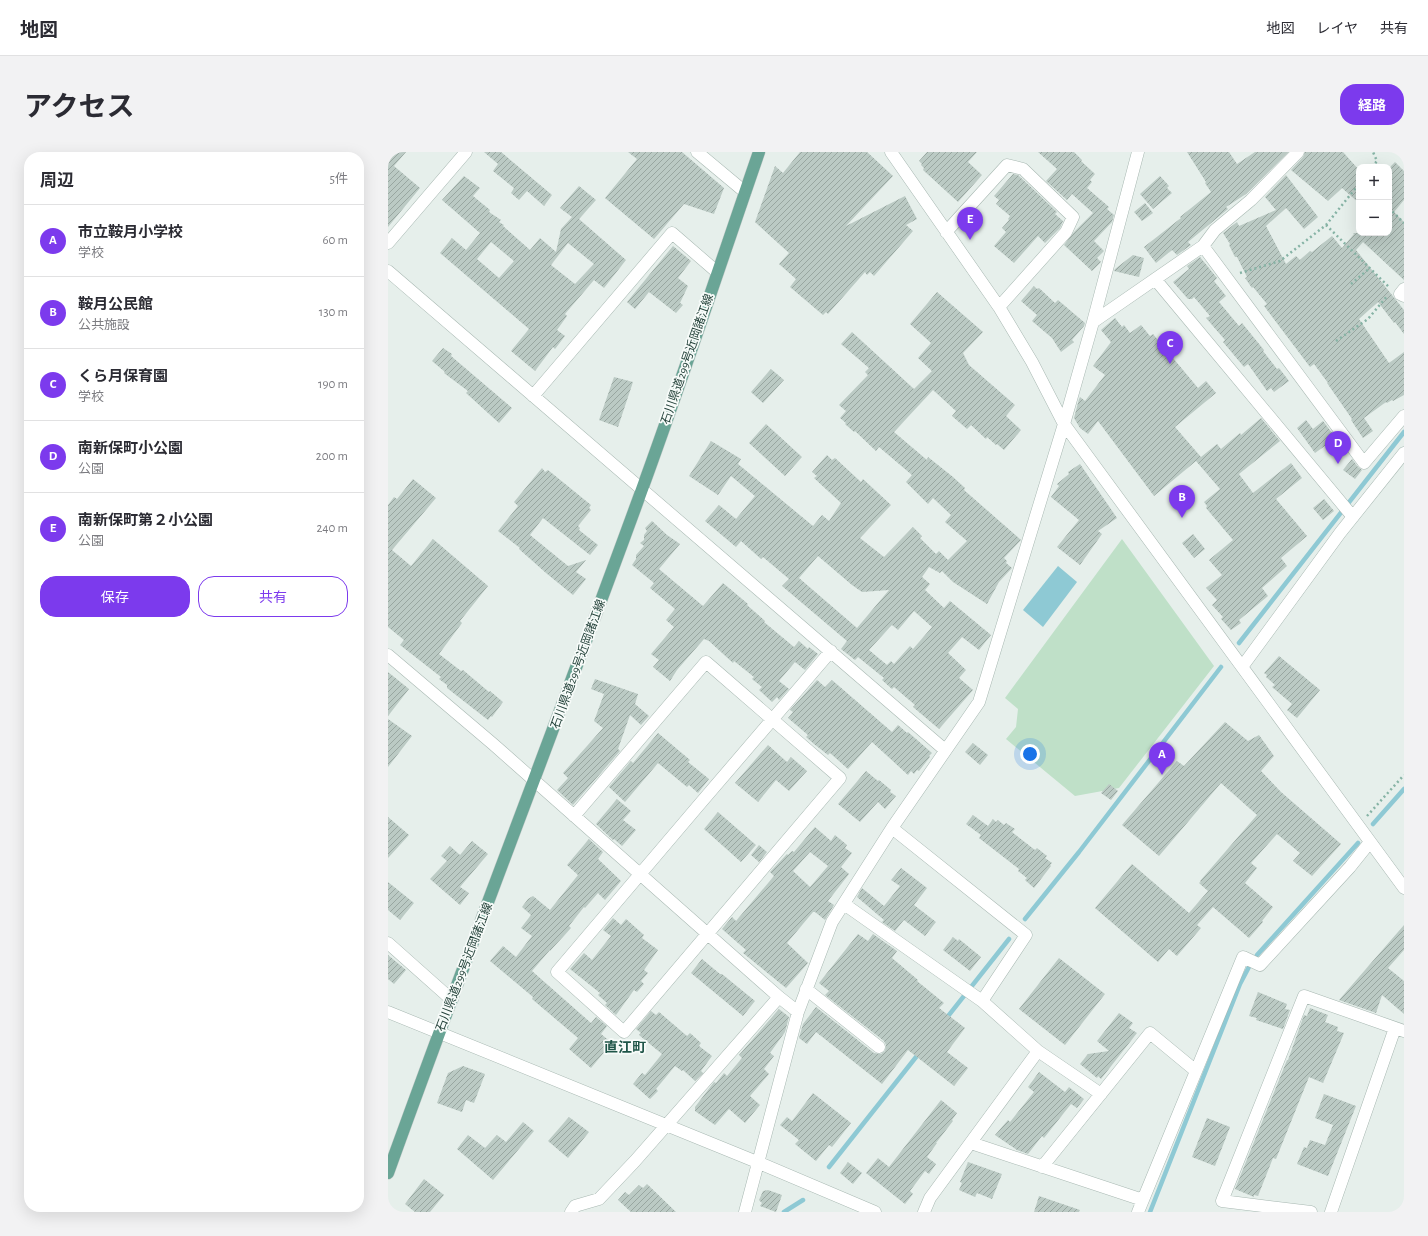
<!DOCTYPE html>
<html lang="ja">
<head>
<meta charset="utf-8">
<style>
	body { margin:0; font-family:"Alegreya Sans","Noto Sans JP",sans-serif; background:#f2f2f3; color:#2b2b33 }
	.controls { position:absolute; right:12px; top:12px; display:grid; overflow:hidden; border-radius:8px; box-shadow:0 4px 16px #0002 }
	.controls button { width:36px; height:36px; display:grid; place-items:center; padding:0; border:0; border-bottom:1px solid #e1e1e2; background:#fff; color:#2b2b33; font:20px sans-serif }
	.you { position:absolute; left:642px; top:602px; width:14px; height:14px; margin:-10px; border:3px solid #fff; border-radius:50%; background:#1a73e8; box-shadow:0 0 0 6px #1a73e833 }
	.badge { display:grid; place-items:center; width:26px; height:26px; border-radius:50%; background:#7c3aed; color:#fff; font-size:13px; font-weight:700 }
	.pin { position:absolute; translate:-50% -33px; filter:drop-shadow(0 1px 2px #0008) }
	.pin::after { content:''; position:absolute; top:21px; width:14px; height:12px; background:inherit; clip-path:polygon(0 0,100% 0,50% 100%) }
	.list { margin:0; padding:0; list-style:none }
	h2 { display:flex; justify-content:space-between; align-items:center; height:52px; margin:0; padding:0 16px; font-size:17px }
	h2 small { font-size:13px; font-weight:400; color:#7c7c81 }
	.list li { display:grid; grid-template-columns:26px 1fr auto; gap:12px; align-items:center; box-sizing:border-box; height:72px; padding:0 16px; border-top:1px solid #e1e1e2 }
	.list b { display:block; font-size:15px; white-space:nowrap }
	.list p { margin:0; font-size:13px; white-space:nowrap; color:#7c7c81 }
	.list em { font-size:13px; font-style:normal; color:#7c7c81 }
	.actions { display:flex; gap:8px; padding:12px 16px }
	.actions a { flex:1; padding:9px 0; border:1px solid #7c3aed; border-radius:16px; text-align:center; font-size:14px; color:#7c3aed }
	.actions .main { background:#7c3aed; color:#fff }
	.map { position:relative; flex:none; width:1016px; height:1060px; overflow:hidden; border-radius:16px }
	header { display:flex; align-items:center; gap:24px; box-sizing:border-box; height:56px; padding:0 20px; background:#fff; border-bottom:1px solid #e1e1e2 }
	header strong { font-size:19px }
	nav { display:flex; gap:22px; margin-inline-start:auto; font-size:14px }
	.intro { display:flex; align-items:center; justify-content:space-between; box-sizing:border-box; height:96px; padding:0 24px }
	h1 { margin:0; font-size:28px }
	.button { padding:10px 18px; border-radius:16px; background:#7c3aed; color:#fff; font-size:14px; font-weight:700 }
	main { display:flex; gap:24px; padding:0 24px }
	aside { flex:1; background:#fff; border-radius:16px; box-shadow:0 4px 16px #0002 }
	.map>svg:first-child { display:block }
	.garden { fill:#bfe0c8 }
	.water { fill:#8ec9d4 }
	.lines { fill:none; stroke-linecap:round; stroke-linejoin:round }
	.stream { stroke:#8ec9d4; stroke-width:4.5 }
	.building { fill:url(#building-hatch); fill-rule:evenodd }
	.minor-casing { stroke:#a8b8b2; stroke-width:13 }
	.major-casing { stroke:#c2cac8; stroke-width:13 }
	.path { stroke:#86b3a5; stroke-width:2.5; stroke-dasharray:2 3; stroke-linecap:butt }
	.minor { stroke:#fff; stroke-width:12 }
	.major { stroke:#6aa596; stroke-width:12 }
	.labels { text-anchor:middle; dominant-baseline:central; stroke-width:3.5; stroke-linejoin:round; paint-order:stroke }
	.street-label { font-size:12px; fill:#24423a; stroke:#f7fbf9 }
	.quarter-label { font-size:14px; font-weight:bold; fill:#1f5548; stroke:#f7fbf9 }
</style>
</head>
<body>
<header>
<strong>地図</strong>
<nav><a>地図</a><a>レイヤ</a><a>共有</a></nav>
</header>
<div class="intro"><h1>アクセス</h1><a class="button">経路</a></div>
<main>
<aside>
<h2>周辺<small>5件</small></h2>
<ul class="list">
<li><span class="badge">A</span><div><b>市立鞍月小学校</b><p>学校</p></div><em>60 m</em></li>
<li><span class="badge">B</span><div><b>鞍月公民館</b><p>公共施設</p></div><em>130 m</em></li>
<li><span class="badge">C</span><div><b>くら月保育園</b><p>学校</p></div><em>190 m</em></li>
<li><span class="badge">D</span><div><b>南新保町小公園</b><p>公園</p></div><em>200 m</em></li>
<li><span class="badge">E</span><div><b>南新保町第２小公園</b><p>公園</p></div><em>240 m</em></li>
</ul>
<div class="actions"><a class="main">保存</a><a>共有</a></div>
</aside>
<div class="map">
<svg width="1016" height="1060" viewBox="0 0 1016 1060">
	<defs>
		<pattern id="building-hatch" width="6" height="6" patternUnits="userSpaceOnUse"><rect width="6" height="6" fill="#bbcac4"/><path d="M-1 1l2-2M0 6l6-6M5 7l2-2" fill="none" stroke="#98a6a0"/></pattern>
	</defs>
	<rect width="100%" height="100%" fill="#e6efeb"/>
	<path class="garden" d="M 734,387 L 826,514 L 731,636 L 687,644 L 618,587 L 628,575 L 630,557 L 617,546 Z"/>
	<path class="water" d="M 670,414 L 689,430 L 655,475 L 635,458 Z"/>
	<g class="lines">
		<path class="stream" d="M 851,491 L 1016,280
			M 985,672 L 1016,637
			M 637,767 L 691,700 L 833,515
			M 869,803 L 970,691
			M 557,868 L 621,787
			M 441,1015 L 532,900
			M 396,1060 L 415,1048
			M 762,1060 L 852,832 L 862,813"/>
	</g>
	<path class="building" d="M 0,0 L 18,0 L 6,14 L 32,36 L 0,75 Z
		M 96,0 L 113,0 L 164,43 L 156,54 L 139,39 L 131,48 L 123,41 L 126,36 L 105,19 L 110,12 Z
		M 240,0 L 294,0 L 336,36 L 326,62 L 296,52 L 266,87 L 217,46 L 249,7 Z
		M 412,0 L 479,0 L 505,24 L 458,74 L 517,44 L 529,67 L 518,73 L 525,79 L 486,124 L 482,120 L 479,123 L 477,120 L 440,162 L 438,160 L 435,163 L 402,135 L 408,127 L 391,112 L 401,101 L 367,70 L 387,14 L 395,21 Z
		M 539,0 L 589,0 L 580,10 L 594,23 L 570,50 L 535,18 L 536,16 L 533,13 L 534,12 L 531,9 Z
		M 650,0 L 686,0 L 694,8 L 693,9 L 707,22 L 702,28 L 704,30 L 699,36 L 721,55 L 719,57 L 726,63 L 724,70 L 706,89 L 716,99 L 709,106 L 713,110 L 704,119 L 676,93 L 686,80 L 705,61 L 684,42 L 679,48 L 658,29 L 669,17 Z
		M 799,0 L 841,0 L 849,12 L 867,0 L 900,0 L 858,42 L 838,55 L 840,57 L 800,90 L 803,93 L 789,103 L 784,98 L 768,111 L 756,95 L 793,66 L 792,65 L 823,40 L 817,31 L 818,30 Z
		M 917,0 L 955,0 L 971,18 L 971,51 L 954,36 L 940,49 L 903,18 L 915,5 Z
		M 1007,10 L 1016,19 L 1016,48 L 1006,60 L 1016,70 L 1016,128 L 975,90 L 968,98 L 1016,158 L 1016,182 L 1007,170 L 1006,171 L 990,150 L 971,167 L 1001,211 L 1016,200 L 1016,243 L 1005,249 L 1004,248 L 999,251 L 998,250 L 976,266 L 985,279 L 975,286 L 963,268 L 964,267 L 939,231 L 940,231 L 926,212 L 922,215 L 876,154 L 879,152 L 865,135 L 864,136 L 857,126 L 859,125 L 849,105 L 847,105 L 841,93 L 842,92 L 835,81 L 849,70 L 851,74 L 888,58 L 877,45 L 898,23 L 930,65 L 916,77 L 898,56 L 878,74 L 898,112 L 908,104 L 912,108 L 922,99 L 924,100 L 944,84 L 954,96 L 966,82 L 965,81 L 1001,81 L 1001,16 Z
		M 625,22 L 630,23 L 647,39 L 669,60 L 667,62 L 675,69 L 672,76 L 657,91 L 650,84 L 626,111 L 606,94 L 618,80 L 614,76 L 621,68 L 620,67 L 622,64 L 608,52 L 611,48 L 606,44 Z
		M 76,24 L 92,36 L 85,44 L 102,58 L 101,60 L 113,68 L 111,70 L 116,73 L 115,74 L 142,98 L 152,86 L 168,100 L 173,77 L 184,65 L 172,56 L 191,34 L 208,48 L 191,67 L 238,108 L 216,136 L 206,128 L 177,162 L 179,164 L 169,178 L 177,184 L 167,197 L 165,195 L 147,219 L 123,199 L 141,177 L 52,101 L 64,86 L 78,98 L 92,81 L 54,48 ZM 103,90 L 126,109 L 111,126 L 89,107 ZM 180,91 L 206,112 L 187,132 L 163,113 Z
		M 772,24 L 781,34 L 779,36 L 784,41 L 765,57 L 752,42 Z
		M 757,51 L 765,61 L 754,69 L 746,60 Z
		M 285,94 L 303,109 L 290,126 L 300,134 L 292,151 L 295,153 L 288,161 L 261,140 L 247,157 L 239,150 Z
		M 745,103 L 756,106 L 751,125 L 726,119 L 727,117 Z
		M 812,105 L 829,126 L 826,129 L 838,144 L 831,150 L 851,174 L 854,171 L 876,198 L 875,199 L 889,217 L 891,216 L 901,229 L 886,240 L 883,236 L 879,239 L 860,212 L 856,215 L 835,190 L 837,188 L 818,166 L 822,164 L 806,145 L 804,147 L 800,147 L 785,130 L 801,117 L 799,114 Z
		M 646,134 L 649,137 L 651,136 L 667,151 L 670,148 L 697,171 L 696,174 L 684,188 L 686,190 L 673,200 L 664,186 L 644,169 L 649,163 L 633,149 Z
		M 549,140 L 595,180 L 575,201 L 581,213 L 627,253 L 618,264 L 633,278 L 616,298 L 609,292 L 608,293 L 599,285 L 598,287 L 583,273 L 579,277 L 564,264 L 568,259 L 545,238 L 506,280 L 539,308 L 540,305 L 565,325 L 577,336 L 576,338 L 633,388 L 616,406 L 619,409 L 618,411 L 624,416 L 611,430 L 599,452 L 565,430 L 554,419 L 552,421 L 541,415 L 534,425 L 542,432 L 537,438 L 556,456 L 562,449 L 603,483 L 591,498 L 574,485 L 560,501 L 578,518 L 571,526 L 585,538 L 551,577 L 525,555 L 527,553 L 506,535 L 504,537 L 494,528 L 496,526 L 470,505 L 467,508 L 453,497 L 459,489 L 394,434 L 401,427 L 375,405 L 373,407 L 353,389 L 348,395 L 317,369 L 331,353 L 348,367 L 367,344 L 343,324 L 330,343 L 301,324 L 323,289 L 353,307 L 350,312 L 425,374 L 434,363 L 441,369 L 453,351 L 426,326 L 429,324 L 424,320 L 439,303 L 444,308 L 447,306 L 473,330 L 475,327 L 503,353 L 472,386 L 496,405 L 525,375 L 534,384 L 532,386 L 548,402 L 551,399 L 560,408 L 579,389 L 557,370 L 563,363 L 545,346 L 540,352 L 518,330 L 524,323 L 491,295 L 488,299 L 467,279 L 466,280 L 457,272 L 458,271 L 452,266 L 458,259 L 451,253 L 480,223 L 477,220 L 481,216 L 453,192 L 464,180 L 526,237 L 544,219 L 530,206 L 543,191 L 522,172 ZM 430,404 L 464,433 L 474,440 L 501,438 L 469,476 L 411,426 ZM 526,459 L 544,475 L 525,497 L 522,494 L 506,512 L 503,509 L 499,513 L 481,498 L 502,475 L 504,473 L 510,478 Z
		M 727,166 L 734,175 L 736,173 L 742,181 L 753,173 L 762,184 L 765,182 L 810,236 L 818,229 L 828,241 L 787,275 L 813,305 L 829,292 L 833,297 L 852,281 L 853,283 L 873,266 L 892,289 L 851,322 L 865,341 L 903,311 L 914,326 L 888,347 L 919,384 L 893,406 L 899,414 L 874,436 L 880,444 L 851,468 L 853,471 L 843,478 L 833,467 L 835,465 L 824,453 L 829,448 L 818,436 L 834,423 L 821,408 L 845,388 L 818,356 L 819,354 L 816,350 L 832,337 L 808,309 L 766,344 L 710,269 L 700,282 L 692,276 L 686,266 L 691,247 L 692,245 L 697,249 L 717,223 L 705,214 L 723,190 L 713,178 Z
		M 55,196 L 64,202 L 63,204 L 124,256 L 111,271 L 78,241 L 80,239 L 56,221 L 57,220 L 44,209 Z
		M 383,217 L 396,228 L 375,251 L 363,240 Z
		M 226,225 L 245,230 L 230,275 L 211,268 Z
		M 918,268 L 925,277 L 935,269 L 948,286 L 927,301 L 909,276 Z
		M 378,272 L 414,305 L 397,324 L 361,291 Z
		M 964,307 L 970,315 L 974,318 L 967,327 L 955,318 Z
		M 692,312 L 729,366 L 710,379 L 714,382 L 692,413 L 669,395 L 691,368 L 663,345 L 671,334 L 669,332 L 681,322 L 680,320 Z
		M 154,316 L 157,320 L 160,318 L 203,353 L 201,356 L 203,358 L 190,374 L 192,376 L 191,378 L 210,393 L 202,403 L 155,366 L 142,383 L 180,414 L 198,408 L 188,420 L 198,427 L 185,443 L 158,421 L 131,397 L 132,396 L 110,379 L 130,354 L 126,350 Z
		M 25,327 L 48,346 L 4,398 L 23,414 L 45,387 L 100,434 L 72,469 L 74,471 L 51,502 L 73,519 L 75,518 L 101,540 L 102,539 L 115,550 L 104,565 L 103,564 L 100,568 L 59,536 L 59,533 L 51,527 L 53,525 L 12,493 L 16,488 L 0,475 L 0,353 L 6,345 L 9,347 Z
		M 936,347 L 946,359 L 935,368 L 925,356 Z
		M 264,369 L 279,383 L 292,392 L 271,417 L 315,454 L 335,431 L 360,452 L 359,453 L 377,469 L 376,470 L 406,495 L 411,489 L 420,497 L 421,495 L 430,502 L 417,518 L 407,510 L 391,529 L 401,537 L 391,548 L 389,545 L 384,550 L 371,538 L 374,535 L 364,527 L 366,525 L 346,509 L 345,511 L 321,489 L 316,487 L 289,518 L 282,529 L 265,515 L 271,508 L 263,502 L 286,475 L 278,468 L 287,457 L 262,436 L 266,431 L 244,413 L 248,407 L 248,403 L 256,394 L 252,391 L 256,388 L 256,383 L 259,379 L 257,376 Z
		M 805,382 L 817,397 L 806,406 L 794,391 Z
		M 891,504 L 932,538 L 909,566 L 899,558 L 904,552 L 884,535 L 887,533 L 878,525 L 879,523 L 876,521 Z
		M 0,520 L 21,537 L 0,564 Z
		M 207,527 L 250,542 L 247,552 L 261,564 L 253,573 L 242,563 L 230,597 L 232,599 L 185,653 L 169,638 L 180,626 L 175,621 L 215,576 L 206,569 L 216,542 L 203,537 Z
		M 429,528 L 437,535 L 444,528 L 504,580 L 510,573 L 519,581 L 520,580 L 544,601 L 541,604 L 542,605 L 531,619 L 529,618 L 526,622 L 523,619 L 520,623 L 484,590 L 460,617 L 442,601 L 440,603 L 426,592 L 418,585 L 420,583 L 400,566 L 405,560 L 402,558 Z
		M 0,567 L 24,584 L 0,615 Z
		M 837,570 L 860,589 L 871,583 L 886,604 L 873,619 L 893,640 L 953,692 L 924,724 L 905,709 L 912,701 L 889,682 L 863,711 L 869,716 L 857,731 L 885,755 L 874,769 L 875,770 L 861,786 L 825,755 L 809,773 L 813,776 L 789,804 L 781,797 L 770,810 L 707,756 L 744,712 L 801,761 L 820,739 L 811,731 L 813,730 L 812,729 L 869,663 L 833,631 L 771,704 L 734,673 L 789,609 L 796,614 Z
		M 270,581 L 302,608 L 300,610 L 321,627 L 310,641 L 301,633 L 299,635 L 270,611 L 237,650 L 221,635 L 243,609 L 245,611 Z
		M 585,591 L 600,603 L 592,613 L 577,600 Z
		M 380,593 L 399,610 L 403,605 L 419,619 L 401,639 L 388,628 L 370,650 L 347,631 Z
		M 478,619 L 490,629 L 491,628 L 503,638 L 502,640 L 508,644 L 497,657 L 490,650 L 472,670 L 450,652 Z
		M 721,632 L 730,639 L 723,648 L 713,641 Z
		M 229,647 L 243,659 L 235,668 L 248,678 L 234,694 L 226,687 L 225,688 L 208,672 Z
		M 330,660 L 368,693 L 353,710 L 316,677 Z
		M 585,663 L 600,674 L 605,667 L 608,670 L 610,668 L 616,673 L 618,671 L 627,677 L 624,680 L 647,698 L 649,696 L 659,704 L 657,706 L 664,711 L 662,713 L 663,714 L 646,736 L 637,728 L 639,726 L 630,719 L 631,717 L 591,686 L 593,683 L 578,672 Z
		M 0,665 L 21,683 L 0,706 Z
		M 427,675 L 443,689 L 447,683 L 459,693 L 457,696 L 464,701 L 453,715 L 461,722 L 440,749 L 446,753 L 437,768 L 427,760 L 425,760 L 399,791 L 420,811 L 398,836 L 355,801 L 358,798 L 334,777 L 344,765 L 348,769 L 386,724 L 382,720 L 399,702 L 400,703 L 404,699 L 406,700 ZM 422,700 L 440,714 L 422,735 L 405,719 Z
		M 201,687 L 215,700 L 210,707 L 233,729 L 217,748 L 210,741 L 197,756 L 196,755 L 181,774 L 183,776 L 162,799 L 162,798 L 144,819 L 203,871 L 208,865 L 219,874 L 213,882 L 224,891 L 203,916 L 181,897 L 190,886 L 144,847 L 145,845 L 102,809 L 115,794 L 128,805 L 144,784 L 133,776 L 143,763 L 134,755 L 140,747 L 145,744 L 162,758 L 190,723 L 179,713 Z
		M 84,689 L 100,702 L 72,735 L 81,741 L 72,753 L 42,727 L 59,709 L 53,704 L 62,694 L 72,703 Z
		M 371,693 L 379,700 L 371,710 L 363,703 Z
		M 513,716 L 539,736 L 526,753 L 548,770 L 537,784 L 516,768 L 507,779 L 494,770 L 496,768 L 469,745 L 474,736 L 496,754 L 512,734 L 503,728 Z
		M 0,730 L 26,751 L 12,768 L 0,758 Z
		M 225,766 L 233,773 L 238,767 L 256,783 L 254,786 L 270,798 L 256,818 L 260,821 L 253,829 L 256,832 L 249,840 L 246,838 L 228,863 L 217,853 L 219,851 L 210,843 L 212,841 L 182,817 L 196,801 L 204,808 L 223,784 L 215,778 Z
		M 1016,773 L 1016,798 L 1000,816 L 1016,829 L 1016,862 L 994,843 L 988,861 L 951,848 Z
		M 470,782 L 480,789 L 485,782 L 509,799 L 504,806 L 530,828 L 529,829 L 556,851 L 551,856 L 577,876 L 559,900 L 580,916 L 566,934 L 520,898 L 494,932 L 428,880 L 419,892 L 411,886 L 415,872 L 428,855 L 486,901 L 493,902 L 497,899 L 498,893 L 496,889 L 437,843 L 441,839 L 431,831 Z
		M 565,785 L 570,789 L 571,787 L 593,805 L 582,819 L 555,798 Z
		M 0,803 L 18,818 L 6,832 L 0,827 Z
		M 671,806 L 717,842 L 677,893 L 631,857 Z
		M 314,807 L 332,822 L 334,822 L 367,849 L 355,864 L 303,821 Z
		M 870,840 L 899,852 L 897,857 L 902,858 L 895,877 L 868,868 L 869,866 L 861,864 Z
		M 922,856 L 940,863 L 937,870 L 950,875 L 949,879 L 956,881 L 935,931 L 921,925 L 888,1007 L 885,1006 L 870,1044 L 866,1043 L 866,1045 L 847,1037 L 899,908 L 900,908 L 916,863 L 919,864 Z
		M 391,857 L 401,865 L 397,880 L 382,901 L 386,904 L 376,917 L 381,922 L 362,944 L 372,953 L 357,971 L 341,957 L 327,973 L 307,959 L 307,955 L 326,930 L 328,931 L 336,921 L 339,924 L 354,906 L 351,903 Z
		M 263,859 L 268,863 L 271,860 L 299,884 L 302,881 L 313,891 L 311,894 L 324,904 L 313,919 L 315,921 L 307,929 L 295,918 L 294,919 L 287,914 L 268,937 L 270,939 L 262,947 L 245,932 L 254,921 L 257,923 L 274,902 L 251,883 L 253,881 L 248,877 Z
		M 731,861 L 745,871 L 741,876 L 749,881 L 713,927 L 710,924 L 709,926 L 692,912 L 700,902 L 721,899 L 709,889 Z
		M 75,914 L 97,922 L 86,951 L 78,948 L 74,960 L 49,951 L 60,921 Z
		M 651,920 L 677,940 L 681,935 L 696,947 L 689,956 L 683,952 L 656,986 L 654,984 L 640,1002 L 629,998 L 607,983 L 620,968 L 622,970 L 646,940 L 640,935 Z
		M 425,941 L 463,971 L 444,995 L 441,993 L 428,1009 L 407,992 L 411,988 L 392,973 L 399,965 L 404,969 Z
		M 936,942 L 968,954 L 940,1024 L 909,1012 L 916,995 L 919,996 L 922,988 L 937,993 L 945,973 L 927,966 Z
		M 553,948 L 569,961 L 564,968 L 565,969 L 548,991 L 549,991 L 539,1005 L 548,1012 L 541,1022 L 537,1019 L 522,1039 L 525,1042 L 517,1052 L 478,1021 L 490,1006 L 501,1015 Z
		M 181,965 L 201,980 L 180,1006 L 160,989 Z
		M 819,966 L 842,975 L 827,1014 L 804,1005 Z
		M 135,970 L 146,979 L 105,1028 L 69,997 L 80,983 L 97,996 L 109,983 L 118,990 Z
		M 460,1010 L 474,1021 L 465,1032 L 452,1021 Z
		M 580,1010 L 614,1022 L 604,1047 L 589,1041 L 587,1045 L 571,1038 L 574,1031 L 572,1030 Z
		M 36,1027 L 56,1043 L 42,1060 L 27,1060 L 17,1052 Z
		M 259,1032 L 288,1060 L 243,1060 L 230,1048 L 237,1040 L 241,1043 L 251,1033 L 255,1036 Z
		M 380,1038 L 394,1043 L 388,1060 L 372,1054 L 374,1051 L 371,1048 L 375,1039 Z
		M 651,1044 L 692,1058 L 691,1060 L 646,1060 Z"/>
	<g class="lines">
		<g class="minor-casing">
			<path id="minor" d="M 309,0 L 357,40
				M 503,0 L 611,155 L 644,210 L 676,272 L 1016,736
				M 558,80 L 619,13 L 635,17 L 685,65 L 678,80 L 611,155
				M 0,91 L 78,0
				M 815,94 L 976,311 L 1016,264
				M 0,119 L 557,598
				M 767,127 L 965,365
				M 1016,137 L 1012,142 L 1016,144
				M 705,170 L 815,94 L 827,78 L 863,48 L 910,0
				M 145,244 L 284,81 L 329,120
				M 0,503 L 105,592 L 391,845 L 410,860
				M 854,515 L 952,381 L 1016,301
				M 186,664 L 318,510 L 452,626 L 236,880 L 169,820 C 260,712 351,606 443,499
				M 504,676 L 638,783 L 594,849
				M 456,752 L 594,849 L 650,899 L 542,1046 L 536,1060
				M 0,791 L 64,848
				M 418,837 L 491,895
				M 0,860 L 369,1010 L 487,1060
				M 650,899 L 713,942
				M 583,991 L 755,1048
				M 654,1015 L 762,881 L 808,919
				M 183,1060 L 187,1054 L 211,1047 L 247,1009 L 391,845
				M 357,1060 L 410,860 L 444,770 L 504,676 L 591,550 L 676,272 L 705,170 L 750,0
				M 750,1060 L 855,805 L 872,813 L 962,715 L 982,690
				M 923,1060 L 834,1049 L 916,844 L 1016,879
				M 943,1060 L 1007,876"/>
		</g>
		<g class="major-casing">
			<path id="major" d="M 0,1021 C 82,793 170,568 253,340 C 294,228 332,113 371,0"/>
		</g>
		<path class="path" d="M 984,15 L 989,9 L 985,0
			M 1001,56 L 1016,71
			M 938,73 L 1002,136
			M 852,121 L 892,109 L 938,73 L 971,32
			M 963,132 L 982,116
			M 948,189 L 980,167 L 1000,143
			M 979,664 L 1016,623"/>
		<use href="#minor" class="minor"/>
		<use href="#major" class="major"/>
	</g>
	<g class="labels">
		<g class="street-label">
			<text transform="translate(299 207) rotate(-71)">石川県道299号近岡諸江線</text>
			<text transform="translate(190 512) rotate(-70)">石川県道299号近岡諸江線</text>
			<text transform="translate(76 815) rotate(-69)">石川県道299号近岡諸江線</text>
		</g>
		<g class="quarter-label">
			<text x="237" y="896">直江町</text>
		</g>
	</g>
</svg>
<div class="controls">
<button>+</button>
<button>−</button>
</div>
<div class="you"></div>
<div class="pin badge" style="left:774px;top:623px">A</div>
<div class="pin badge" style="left:794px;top:366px">B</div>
<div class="pin badge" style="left:782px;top:212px">C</div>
<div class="pin badge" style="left:950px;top:312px">D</div>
<div class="pin badge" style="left:582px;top:88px">E</div>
</div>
</main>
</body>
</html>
